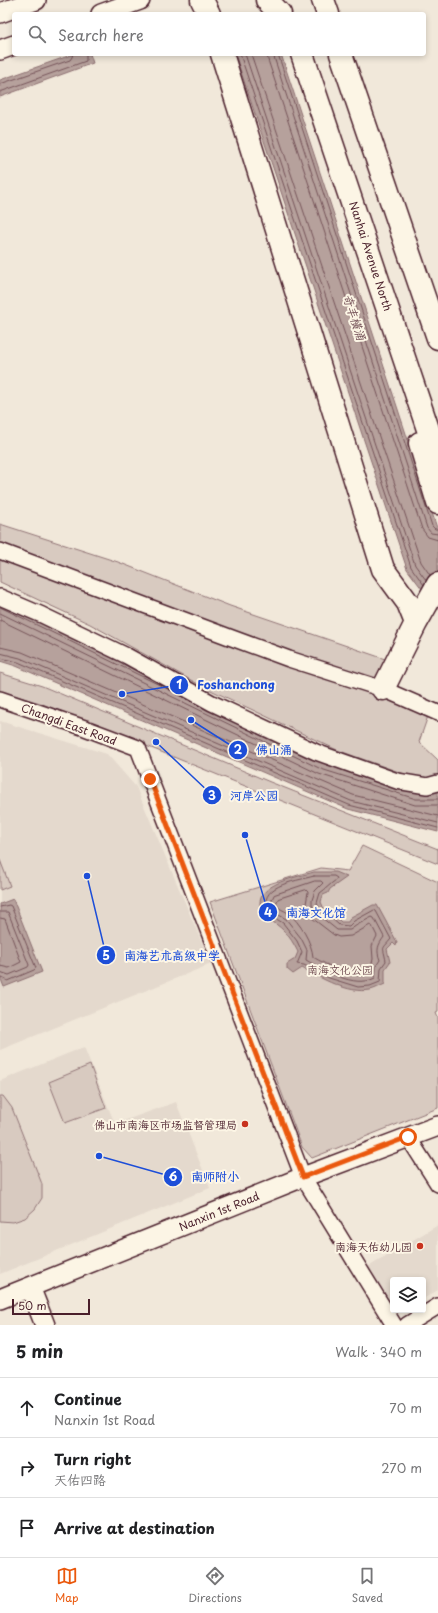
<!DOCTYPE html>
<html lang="en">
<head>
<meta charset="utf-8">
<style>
	body { margin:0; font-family:"Playpen Sans","LXGW WenKai TC",sans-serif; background:#f2f2f2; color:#202124 }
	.controls { position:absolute; right:12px; bottom:12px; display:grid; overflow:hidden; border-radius:4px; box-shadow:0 2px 6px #0003 }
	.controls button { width:36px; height:36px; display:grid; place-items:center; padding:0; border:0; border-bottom:1px solid #e0e0e0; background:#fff; color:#202124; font:20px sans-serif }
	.scale { position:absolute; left:12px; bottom:10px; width:78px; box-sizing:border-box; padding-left:4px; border:2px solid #4a1f2b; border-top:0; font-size:11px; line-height:14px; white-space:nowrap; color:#4a1f2b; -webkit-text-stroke:3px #fcf5e5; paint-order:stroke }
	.stop { position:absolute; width:12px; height:12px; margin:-9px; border:3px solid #ea580c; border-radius:50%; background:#fff }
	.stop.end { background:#ea580c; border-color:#fff; box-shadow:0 1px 4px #0008 }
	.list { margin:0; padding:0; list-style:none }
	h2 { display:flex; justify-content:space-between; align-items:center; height:52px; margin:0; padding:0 16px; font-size:17px }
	h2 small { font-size:13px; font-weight:400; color:#757577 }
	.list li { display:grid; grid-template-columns:26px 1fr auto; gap:12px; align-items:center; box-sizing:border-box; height:60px; padding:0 16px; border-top:1px solid #e0e0e0 }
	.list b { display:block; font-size:15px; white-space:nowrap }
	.list p { margin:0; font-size:13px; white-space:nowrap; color:#757577 }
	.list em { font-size:13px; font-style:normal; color:#757577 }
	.icon { flex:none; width:22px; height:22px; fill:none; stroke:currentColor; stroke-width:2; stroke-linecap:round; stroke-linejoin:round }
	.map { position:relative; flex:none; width:438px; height:1325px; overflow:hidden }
	.search { position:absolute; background:#fff; box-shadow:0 2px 6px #0003; left:12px; right:12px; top:12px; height:44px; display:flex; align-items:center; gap:10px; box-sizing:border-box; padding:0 14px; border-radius:4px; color:#757577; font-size:15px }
	.sheet { height:232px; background:#fff }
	nav { display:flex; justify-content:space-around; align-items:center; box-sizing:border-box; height:56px; border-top:1px solid #e0e0e0; background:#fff; font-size:11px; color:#757577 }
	nav a { display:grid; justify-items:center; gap:2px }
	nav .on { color:#ea580c }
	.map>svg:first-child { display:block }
	.built { fill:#e4d9cd }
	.green { fill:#d8cac0; stroke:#917476 }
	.water { fill:#b6a19c; stroke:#8b6d6f }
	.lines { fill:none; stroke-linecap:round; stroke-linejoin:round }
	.shore { stroke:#755358; stroke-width:1 }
	.minor-casing { stroke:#4a1f2b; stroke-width:18 }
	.major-casing { stroke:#4a1f2b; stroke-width:22 }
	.highway-casing { stroke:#4a1f2b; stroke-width:25 }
	.minor { stroke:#fcf5e5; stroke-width:15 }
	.major { stroke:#fcf5e5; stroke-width:19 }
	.highway { stroke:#fcf5e5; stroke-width:22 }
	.route { stroke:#ea580c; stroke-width:5 }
	.poi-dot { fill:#c8321e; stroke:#fcf5e5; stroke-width:1.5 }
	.labels { text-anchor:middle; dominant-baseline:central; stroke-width:4; stroke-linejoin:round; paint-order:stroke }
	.street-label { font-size:11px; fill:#4a1f2b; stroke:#fcf5e5 }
	.park-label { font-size:11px; fill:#6e4a50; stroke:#fcf5e5 }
	.poi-label { font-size:11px; fill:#4a1f2b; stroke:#fcf5e5; text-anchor:end }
	.water-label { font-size:12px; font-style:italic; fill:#704c53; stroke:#fcf5e5 }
	.leader { fill:none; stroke:#1d4ed8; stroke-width:1.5 }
	.callout-dot { fill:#1d4ed8; stroke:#fcf5e5; stroke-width:1.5 }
	.mark-label { font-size:12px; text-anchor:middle; font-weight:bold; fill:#fff }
	.callout-label { font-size:12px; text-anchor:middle; font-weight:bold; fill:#1d4ed8; stroke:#fcf5e5; stroke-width:4; stroke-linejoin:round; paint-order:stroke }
</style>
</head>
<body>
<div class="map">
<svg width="438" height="1325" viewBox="0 0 438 1325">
	<rect width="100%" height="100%" fill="#f1e8da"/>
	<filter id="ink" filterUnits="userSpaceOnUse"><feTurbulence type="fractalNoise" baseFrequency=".025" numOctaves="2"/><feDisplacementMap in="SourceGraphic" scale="8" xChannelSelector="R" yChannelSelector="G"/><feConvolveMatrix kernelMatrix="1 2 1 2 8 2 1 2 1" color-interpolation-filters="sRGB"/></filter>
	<g filter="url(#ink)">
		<path class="built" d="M 0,721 L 107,754 L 136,787 L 211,964 L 0,1050 Z
			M 84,1047 L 115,1124 L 176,1102 L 210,1188 L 0,1274 L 0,1081 Z
			M 438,1225 L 438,1290 L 423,1299 L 423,1280 L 393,1280 L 393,1308 L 368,1267 Z"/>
		<path class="green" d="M 0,524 L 118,562 L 230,606 L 388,660 L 377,691 L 428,716 L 419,742 L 438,760 L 438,777 L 427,782 L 337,750 L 198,684 L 90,624 L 0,582 Z
			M 0,673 L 42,686 L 270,782 L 438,849 L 438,864 L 40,703 L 0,691 Z
			M 362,846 L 438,882 L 438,1012 L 436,1013 L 438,1018 L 438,1108 L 312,1158 L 302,1147 L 210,902 L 321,868 L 348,871 Z
			M 0,860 L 10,886 L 0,890 Z
			M 90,1065 L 106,1108 L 65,1123 L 49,1082 Z
			M 0,1096 L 3,1096 L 12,1108 L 42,1184 L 42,1198 L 35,1209 L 25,1218 L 13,1222 L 0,1221 Z"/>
		<path class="water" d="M 74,54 L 90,54 L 93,63 L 0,97 L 0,80 Z
			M 235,54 L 281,54 L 438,531 L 438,610 L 407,569 Z
			M 0,603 L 324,760 L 438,790 L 438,832 L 348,809 L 16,666 L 0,661 Z
			M 314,872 L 335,872 L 347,877 L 330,889 L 328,893 L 323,895 L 321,902 L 324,909 L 332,913 L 341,922 L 348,922 L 351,917 L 373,905 L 377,905 L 397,942 L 396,946 L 393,943 L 387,949 L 390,962 L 385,969 L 385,984 C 380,986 375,989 370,990 C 348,994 321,978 302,968 L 293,974 L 287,969 L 287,964 L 295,959 L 298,952 C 289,934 282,927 265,917 C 263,914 261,909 260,905 C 258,883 298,877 314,872 Z
			M 13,899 L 42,972 L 4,987 L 0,977 L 0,904 Z"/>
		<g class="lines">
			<path class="shore" d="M 240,54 L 411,567 L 424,585
				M 245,54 L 415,565 L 426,580
				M 251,54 L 421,562 L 430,575
				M 267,54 L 268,60 L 422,529 L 428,537 L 438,540
				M 273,54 L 427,528 L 431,533 L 438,534
				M 278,54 L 432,526 L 435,529 L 438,529
				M 0,84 L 70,60 L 72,57 L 73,54
				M 0,92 L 86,61 L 86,54
				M 0,607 L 182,696
				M 0,613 L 321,769 L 416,799 L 438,799
				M 0,620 L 319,774 L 415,805 L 438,805
				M 0,647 L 22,652 L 353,795 L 438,816
				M 0,653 L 20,658 L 351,801 L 438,823
				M 0,658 L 18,662 L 349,805 L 438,828
				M 314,876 L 334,876 L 337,878 L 336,880 C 330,884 326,889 320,893 L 317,903 L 321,912 L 330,917 L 339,925 L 349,926 L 354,921 L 374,910 L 376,911 L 391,939 C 381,951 383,945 386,961 L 381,968 L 380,982 L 370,986 L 358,987 L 329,978 L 304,965 L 297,964 L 302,952 L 297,941 L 283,923 L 268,914 C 256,885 293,882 314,876 Z
				M 315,881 L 321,881 L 323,883 L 315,891 L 312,900 L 312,905 L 316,913 L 337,930 L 350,930 L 357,925 L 372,917 L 374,918 L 384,937 C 378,945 376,950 380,960 L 376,966 L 375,978 C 354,989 324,970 306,960 L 307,950 L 301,938 L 286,919 L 272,911 L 270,904 L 274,895 Z
				M 306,890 L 308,892 L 306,904 L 312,918 L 334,935 L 339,937 L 351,936 L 370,925 L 372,926 L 377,936 L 372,946 L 373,959 L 369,975 C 353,979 327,965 313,957 C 312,943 300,922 288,913 C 284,910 278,909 276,904 L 278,899 Z
				M 0,907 L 9,905 L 11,906 L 36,968 L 34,970 L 8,981 L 0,977
				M 0,912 L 8,912 L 29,965 L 28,967 L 9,975 L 0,972
				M 0,918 L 5,919 L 21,962 L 9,968 L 0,966"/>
			<g class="minor-casing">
				<path id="minor" d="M 0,551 L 232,638 L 289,659 L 383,689 L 438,713
					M 0,597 L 42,615 L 127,656 L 212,703 L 316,752 L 397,781 L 427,786 L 438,783
					M 0,699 L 85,728 L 138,748 L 303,1177 L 394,1325
					M 408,1137 L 438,1184
					M 407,1325 L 438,1306"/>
			</g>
			<g class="major-casing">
				<path id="major" d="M 0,13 L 36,0
					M 101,14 L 140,0
					M 0,50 L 14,45
					M 30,1287 L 45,1325
					M 0,1299 L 303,1177 L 438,1126"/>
			</g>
			<g class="highway-casing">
				<path id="highway" d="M 202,0 L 209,14
					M 267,0 L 280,14
					M 323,0 L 328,14
					M 222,54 L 383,569 L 408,603 L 416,623
					M 302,54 L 438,459
					M 341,54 L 438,338
					M 420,443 L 438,503
					M 383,689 L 416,623 L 438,584"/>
			</g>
			<use href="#minor" class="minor"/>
			<use href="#major" class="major"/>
			<use href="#highway" class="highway"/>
		</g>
	</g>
	<g class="lines" filter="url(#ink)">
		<path class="route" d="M 150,779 L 303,1177 L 408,1137"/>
	</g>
	<g class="poi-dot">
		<circle cx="245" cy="1124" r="4"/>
		<circle cx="420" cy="1246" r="4"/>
	</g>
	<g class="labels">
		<g class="street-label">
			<text transform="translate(371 256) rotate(72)">Nanhai Avenue North</text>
			<text transform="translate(69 724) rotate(20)">Changdi East Road</text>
			<text transform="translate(219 1211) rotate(-22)">Nanxin 1st Road</text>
		</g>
		<g class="park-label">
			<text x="340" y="969">南海文化公园</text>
		</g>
		<g class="poi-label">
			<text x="237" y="1124">佛山市南海区市场监督管理局</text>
			<text x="412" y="1246">南海天佑幼儿园</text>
		</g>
		<g class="water-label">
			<text transform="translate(355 317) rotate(72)">奇丰横涌</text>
		</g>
	</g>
	<path class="leader" d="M122 694L179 685M191 720L238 750M156 742L212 795M245 835L268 912M87 876L106 955M99 1156L173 1177"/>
	<g class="callout-dot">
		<circle cx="122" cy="694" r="4"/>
		<circle cx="191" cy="720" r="4"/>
		<circle cx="156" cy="742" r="4"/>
		<circle cx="245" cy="835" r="4"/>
		<circle cx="87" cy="876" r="4"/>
		<circle cx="99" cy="1156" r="4"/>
		<circle cx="179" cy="685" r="10"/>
		<circle cx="238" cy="750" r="10"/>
		<circle cx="212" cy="795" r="10"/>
		<circle cx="268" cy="912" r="10"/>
		<circle cx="106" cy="955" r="10"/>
		<circle cx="173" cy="1177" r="10"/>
	</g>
	<g class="mark-label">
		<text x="179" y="689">1</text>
		<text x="238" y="754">2</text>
		<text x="212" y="800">3</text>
		<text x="268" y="917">4</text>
		<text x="106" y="960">5</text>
		<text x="173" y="1181">6</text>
	</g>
	<g class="callout-label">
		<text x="236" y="689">Foshanchong</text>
		<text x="274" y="754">佛山涌</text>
		<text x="254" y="800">河岸公园</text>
		<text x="316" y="917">南海文化馆</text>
		<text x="172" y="960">南海艺术高级中学</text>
		<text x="215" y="1181">南师附小</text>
	</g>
</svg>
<div class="controls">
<button><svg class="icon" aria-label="layers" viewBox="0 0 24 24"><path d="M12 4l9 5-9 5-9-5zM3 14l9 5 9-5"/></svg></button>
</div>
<div class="scale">50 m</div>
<div class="stop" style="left:408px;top:1137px"></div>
<div class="stop end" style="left:150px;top:779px"></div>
<div class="search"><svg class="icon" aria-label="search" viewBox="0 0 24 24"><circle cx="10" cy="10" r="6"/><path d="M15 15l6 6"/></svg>Search here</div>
</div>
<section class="sheet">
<h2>5 min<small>Walk · 340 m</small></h2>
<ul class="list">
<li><svg class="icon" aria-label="ahead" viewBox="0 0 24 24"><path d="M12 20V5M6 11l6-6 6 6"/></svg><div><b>Continue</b><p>Nanxin 1st Road</p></div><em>70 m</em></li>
<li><svg class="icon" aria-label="right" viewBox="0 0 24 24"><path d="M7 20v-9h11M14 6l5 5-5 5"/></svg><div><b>Turn right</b><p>天佑四路</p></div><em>270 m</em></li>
<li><svg class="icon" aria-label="arrive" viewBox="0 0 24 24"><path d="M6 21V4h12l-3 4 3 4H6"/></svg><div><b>Arrive at destination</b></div></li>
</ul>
</section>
<nav>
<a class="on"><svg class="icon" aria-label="map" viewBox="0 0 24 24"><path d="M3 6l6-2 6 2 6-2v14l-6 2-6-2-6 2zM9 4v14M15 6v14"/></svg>Map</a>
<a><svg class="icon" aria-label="directions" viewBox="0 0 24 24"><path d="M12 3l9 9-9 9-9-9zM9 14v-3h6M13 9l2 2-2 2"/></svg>Directions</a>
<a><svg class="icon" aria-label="saved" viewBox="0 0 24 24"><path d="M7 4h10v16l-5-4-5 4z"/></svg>Saved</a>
</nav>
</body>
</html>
